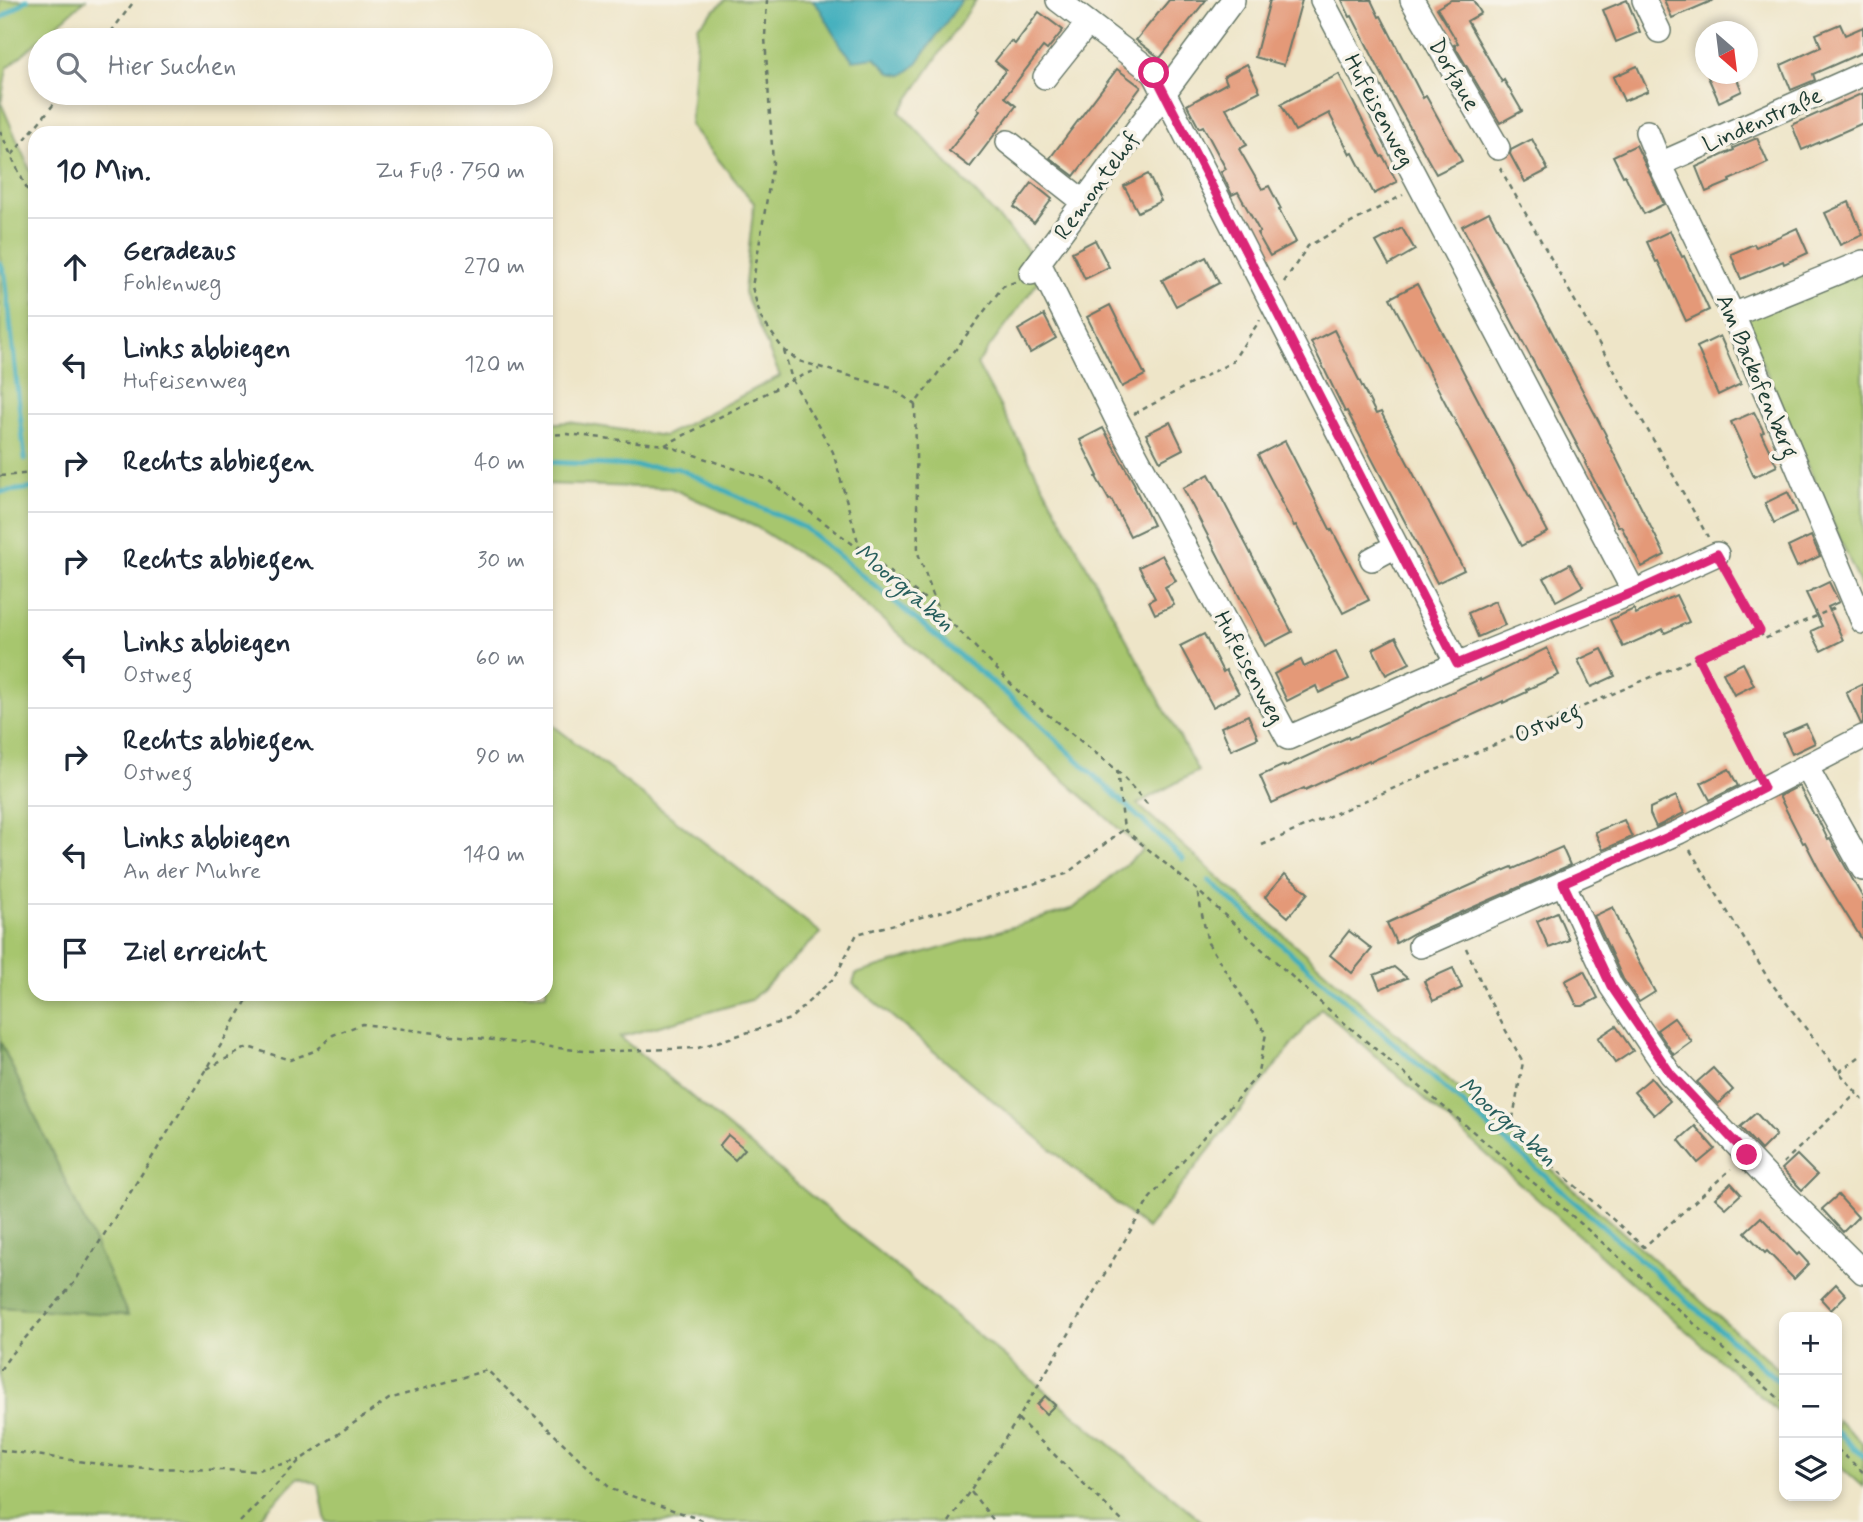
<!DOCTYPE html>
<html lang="de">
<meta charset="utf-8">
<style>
body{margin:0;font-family:Mynerve,sans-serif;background:#f6f6f7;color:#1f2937}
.controls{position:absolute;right:21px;bottom:21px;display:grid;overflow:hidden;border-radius:14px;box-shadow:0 4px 10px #0003}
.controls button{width:63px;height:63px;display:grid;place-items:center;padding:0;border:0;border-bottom:2px solid #e0e1e3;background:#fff;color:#1f2937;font:35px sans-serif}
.compass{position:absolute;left:1695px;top:21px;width:63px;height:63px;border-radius:50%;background:#fff;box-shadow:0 4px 10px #0003;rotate:152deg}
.stop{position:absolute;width:21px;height:21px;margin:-16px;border:5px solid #db2777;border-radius:50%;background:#fff}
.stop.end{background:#db2777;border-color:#fff;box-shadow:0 2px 7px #0008}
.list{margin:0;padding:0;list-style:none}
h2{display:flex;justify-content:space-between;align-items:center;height:91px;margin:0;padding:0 28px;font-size:30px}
h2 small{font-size:23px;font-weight:400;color:#747a83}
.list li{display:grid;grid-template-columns:46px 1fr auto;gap:21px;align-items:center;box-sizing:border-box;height:98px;padding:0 28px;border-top:2px solid #e0e1e3}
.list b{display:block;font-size:26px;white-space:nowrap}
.list p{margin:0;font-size:23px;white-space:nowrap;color:#747a83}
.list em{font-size:23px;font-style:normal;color:#747a83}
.icon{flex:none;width:38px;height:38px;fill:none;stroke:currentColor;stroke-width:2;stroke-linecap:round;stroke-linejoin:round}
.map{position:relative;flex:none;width:1863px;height:1522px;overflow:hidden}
.search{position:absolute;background:#fff;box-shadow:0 4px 10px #0003;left:28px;top:28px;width:525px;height:77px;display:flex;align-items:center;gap:18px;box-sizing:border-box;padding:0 24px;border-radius:38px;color:#747a83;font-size:26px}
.panel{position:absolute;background:#fff;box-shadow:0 4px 10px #0003;left:28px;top:126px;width:525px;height:875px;border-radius:21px}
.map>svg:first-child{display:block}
.green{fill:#a7c66e;stroke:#638251;stroke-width:2}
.forest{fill:#85ab61;stroke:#52744a;stroke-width:2}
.water{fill:#3eadbc;stroke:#2e7578;stroke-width:2}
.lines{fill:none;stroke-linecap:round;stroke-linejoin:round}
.stream{stroke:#3eadbc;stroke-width:5}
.building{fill:#e49978}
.minor-casing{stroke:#677868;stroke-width:26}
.path{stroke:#677868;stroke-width:2.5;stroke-dasharray:5 5;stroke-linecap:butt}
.minor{stroke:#fff;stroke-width:23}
.route{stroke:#db2777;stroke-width:9}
.labels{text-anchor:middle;stroke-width:7;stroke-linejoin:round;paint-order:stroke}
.street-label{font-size:23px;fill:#1f3d34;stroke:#f7f3e8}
.water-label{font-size:24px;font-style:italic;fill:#285f5d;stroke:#f7f3e8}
</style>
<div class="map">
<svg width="1863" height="1522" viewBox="0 0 1863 1522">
<rect width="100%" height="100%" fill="#f7f3e8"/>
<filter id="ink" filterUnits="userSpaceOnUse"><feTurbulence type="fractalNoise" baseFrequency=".0143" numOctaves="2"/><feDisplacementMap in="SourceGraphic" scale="14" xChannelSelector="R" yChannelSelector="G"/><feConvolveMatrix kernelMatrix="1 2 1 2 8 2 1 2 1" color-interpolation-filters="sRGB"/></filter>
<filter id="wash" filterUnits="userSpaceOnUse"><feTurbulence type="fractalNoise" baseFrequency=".00686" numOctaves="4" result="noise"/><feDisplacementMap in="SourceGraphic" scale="28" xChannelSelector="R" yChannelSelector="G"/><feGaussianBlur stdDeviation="1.57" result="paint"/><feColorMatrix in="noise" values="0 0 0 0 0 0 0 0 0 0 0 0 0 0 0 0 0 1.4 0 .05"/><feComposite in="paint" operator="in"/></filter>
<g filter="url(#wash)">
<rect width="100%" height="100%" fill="#eee5c8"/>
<g class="green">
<polygon points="0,0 85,0 7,68 1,103 35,182 35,994 546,994 546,720 821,933 751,1000 620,1037 1203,1522 326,1522 319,1485 299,1477 255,1522 0,1522 0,1307 127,1315 0,1041"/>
<polygon points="725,0 976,0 900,112 1027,249 1038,282 977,364 1198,771 1137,804 1229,887 1784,1374 1784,1417 1321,1008 1147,1229 853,984 856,974 1074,908 1143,850 831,574 756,527 671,488 546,484 546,424 569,422 664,436 780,376 744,292 754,203 690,125 698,26"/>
<polygon points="1863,273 1863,591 1743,319"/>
<polygon points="1837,1420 1863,1443 1863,1487 1837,1464"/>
</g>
<polygon class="forest" points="0,1041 128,1315 0,1307"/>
<polygon class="water" points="812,0 962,0 915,66 903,75 891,73 875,57 853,60 842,47 820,9"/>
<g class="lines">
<g class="stream">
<polyline points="0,19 27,0"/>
<polyline points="0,263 5,275 25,459"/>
<polyline points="546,462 677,468 805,528 1016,702 1183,859"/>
<polyline points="0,492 35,488"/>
<polyline points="1209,881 1784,1386"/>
<polyline points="1837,1432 1863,1456"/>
</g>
</g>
<g id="blocks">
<g class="building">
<polygon points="1169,0 1206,0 1160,58 1136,40"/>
<polygon points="1270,0 1302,0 1284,65 1255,57"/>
<polygon points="1342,0 1371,0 1379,17 1381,16 1423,98 1426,96 1462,161 1436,174 1397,104 1352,16 1350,17"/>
<polygon points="1451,0 1473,0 1481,13 1467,21 1502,82 1504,80 1522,111 1500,123 1454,45 1458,43 1437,8"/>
<polygon points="1627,0 1640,32 1616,42 1603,10"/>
<polygon points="1664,0 1714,0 1672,18"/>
<polygon points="1039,12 1063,30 1047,50 1043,47 1005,97 1016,106 970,167 949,151 980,111 977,108 1006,70 995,61 1011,41 1015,44"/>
<polygon points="1840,24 1845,35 1863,27 1863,52 1813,74 1815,80 1791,90 1781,65 1821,47 1816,34"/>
<polygon points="1247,64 1260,91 1226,108 1247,145 1239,149 1262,189 1269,186 1281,209 1279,210 1296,242 1270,256 1257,233 1260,232 1238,192 1232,195 1221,172 1226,169 1203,126 1199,128 1187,105 1227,83 1224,76"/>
<polygon points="1637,66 1648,91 1624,101 1613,77"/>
<polygon points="1117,69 1141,87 1074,176 1050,158"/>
<polygon points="1339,74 1381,157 1383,156 1397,182 1374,194 1353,153 1350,154 1329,113 1295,131 1281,104"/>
<polygon points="1716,74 1735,74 1742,91 1719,102 1708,77"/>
<polygon points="1863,93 1863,123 1802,150 1792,125"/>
<polygon points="1757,138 1768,163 1729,180 1730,182 1706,192 1696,167 1734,150 1733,148"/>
<polygon points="1532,139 1548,170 1525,182 1510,154 1511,150"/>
<polygon points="1636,145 1664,204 1644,214 1625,175 1623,176 1613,156"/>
<polygon points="1148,174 1161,201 1138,212 1124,186"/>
<polygon points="1032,183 1052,199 1034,223 1014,207"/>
<polygon points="1849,202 1863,235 1840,245 1825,213"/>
<polygon points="1489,212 1606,435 1605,436 1665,555 1642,567 1621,526 1618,526 1605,501 1585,463 1586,462 1462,226"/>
<polygon points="1402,228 1415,250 1389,265 1376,242"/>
<polygon points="1797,228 1808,253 1784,264 1783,261 1741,279 1731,254 1754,244 1756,247"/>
<polygon points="1670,231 1682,257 1684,256 1709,310 1686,321 1658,261 1656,262 1647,242"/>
<polygon points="1095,240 1109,267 1085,279 1072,252"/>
<polygon points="1206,257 1219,283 1176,306 1162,280"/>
<polygon points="1417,284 1548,532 1521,546 1390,298"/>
<polygon points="1110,305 1145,375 1122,387 1087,317"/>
<polygon points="1044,315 1056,338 1030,353 1018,330"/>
<polygon points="1334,330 1376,414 1381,412 1464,570 1437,583 1347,411 1345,412 1311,342"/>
<polygon points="1720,336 1741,384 1718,395 1697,347"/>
<polygon points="1754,412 1764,432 1761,433 1777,466 1754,477 1745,457 1747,456 1731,422"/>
<polygon points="1170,422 1183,449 1160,461 1146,434"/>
<polygon points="1103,428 1135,485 1134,486 1153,525 1130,536 1111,499 1109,500 1096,477 1098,476 1080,440"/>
<polygon points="1285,441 1331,531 1332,530 1369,600 1343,613 1296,525 1294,526 1280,500 1281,499 1258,455"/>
<polygon points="1209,474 1292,632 1265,646 1183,488"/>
<polygon points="1788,492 1797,512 1774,523 1765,503"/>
<polygon points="1811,536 1820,556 1797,567 1788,547"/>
<polygon points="1162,555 1176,581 1165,587 1174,605 1155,614 1149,601 1155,598 1139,567"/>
<polygon points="1570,564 1583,586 1556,601 1544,578"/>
<polygon points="1829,582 1839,602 1828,607 1843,640 1821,651 1811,631 1822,626 1806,593"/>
<polygon points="1676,595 1689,622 1665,633 1663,629 1623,647 1610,620 1634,609 1636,614"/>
<polygon points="1495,601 1505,625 1478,637 1468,613"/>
<polygon points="1204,634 1223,672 1226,670 1239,693 1213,707 1180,646"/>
<polygon points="1396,637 1410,663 1386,675 1373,649"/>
<polygon points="1547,648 1559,675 1526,690 1527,692 1503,703 1503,701 1370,762 1369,760 1305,790 1304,788 1272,803 1260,776 1284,765 1284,767 1348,737 1349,739 1480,679 1480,681"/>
<polygon points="1602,649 1615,676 1591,687 1578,660"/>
<polygon points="1336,652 1349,679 1319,693 1316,686 1287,701 1274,674 1301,660 1304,667"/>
<polygon points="1743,663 1754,685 1734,695 1723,673"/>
<polygon points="1863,684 1863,723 1861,724 1846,692"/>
<polygon points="1248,715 1258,738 1231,750 1221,727"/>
<polygon points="1806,724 1815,743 1792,754 1783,734"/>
<polygon points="1729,769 1738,786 1710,800 1701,783"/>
<polygon points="1799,786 1814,815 1816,815 1828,840 1830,839 1863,898 1863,941 1823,877 1805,842 1803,843 1779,796"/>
<polygon points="1676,796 1684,813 1656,827 1650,814 1650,808"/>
<polygon points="1624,820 1632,837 1603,850 1595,832"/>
<polygon points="1562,847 1570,865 1414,933 1396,943 1387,923 1498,873 1512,867 1513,869"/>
<polygon points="1285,874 1308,893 1288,917 1265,897"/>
<polygon points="1613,907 1625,935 1624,935 1655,992 1639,1002 1623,979 1594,916"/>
<polygon points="1557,912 1569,940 1549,948 1537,921"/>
<polygon points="1349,931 1372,949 1352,973 1330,955"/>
<polygon points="1394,967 1407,978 1380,989 1374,975"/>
<polygon points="1453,968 1462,988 1433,1001 1424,981"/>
<polygon points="1584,971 1598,998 1583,1006 1577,1006 1565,981"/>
<polygon points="1674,1018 1692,1042 1674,1055 1657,1030"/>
<polygon points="1616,1026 1633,1051 1615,1063 1598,1038"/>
<polygon points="1713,1068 1733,1090 1718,1104 1697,1082"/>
<polygon points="1651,1078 1670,1101 1654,1115 1634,1092"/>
<polygon points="1756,1113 1776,1135 1761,1150 1740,1127"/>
<polygon points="1695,1126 1715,1149 1698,1163 1679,1140"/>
<polygon points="728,1135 745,1149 735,1160 719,1146"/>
<polygon points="1797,1155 1817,1175 1802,1190 1782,1169"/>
<polygon points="1731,1183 1741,1194 1726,1208 1715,1198"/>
<polygon points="1838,1195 1858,1217 1843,1232 1822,1209"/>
<polygon points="1761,1217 1797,1255 1799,1253 1809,1264 1794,1279 1767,1251 1765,1253 1745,1232"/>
<polygon points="1836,1284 1846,1295 1831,1310 1821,1299"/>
<polygon points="1045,1396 1055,1405 1046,1414 1037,1405"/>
</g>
</g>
</g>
<g filter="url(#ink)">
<use href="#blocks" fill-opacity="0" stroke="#677868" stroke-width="2"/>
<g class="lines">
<defs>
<g id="minor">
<polyline points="1058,0 1154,73 1457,664"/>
<polyline points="1412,0 1498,148"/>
<polyline points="1644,0 1659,31"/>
<polyline points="1045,77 1088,23"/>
<polyline points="1647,132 1660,164 1733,315 1863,622"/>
<polyline points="1008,142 1084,202"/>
<polyline points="1660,164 1863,74"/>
<polyline points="1039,263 1118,422 1288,738 1457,664 1634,592 1322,0"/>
<polyline points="1031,273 1233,0"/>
<polyline points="1733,315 1863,262"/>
<polyline points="1372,559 1396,546"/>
<polyline points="1634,592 1717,554"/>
<polyline points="1806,766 1863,869"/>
<polyline points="1563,883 1611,986 1670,1074 1768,1178 1863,1272"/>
<polyline points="1420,946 1679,832 1863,737"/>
</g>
</defs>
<use href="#minor" class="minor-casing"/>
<g class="path">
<polyline points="767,0 765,37 773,163 752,287 761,318 783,349 799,361 891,388 915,404"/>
<polyline points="105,40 135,0"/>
<polyline points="0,131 35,207"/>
<polyline points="12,155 63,93"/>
<polyline points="1500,168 1708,537"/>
<polyline points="1015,282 1003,286 915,404 918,553 938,609 1018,691 1117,770 1148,805"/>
<polyline points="1284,282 1308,246 1403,195"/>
<polyline points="784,351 792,380 833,452 860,549"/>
<polyline points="1134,414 1232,362 1260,320"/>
<polyline points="546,435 567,434 665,445 768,480 937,608"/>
<polyline points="665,445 792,380 819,369"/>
<polyline points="0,476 35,473"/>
<polyline points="1727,570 1764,639 1837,607"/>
<polyline points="1698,657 1759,631"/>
<polyline points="1117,770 1124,829 1197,890 1321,1003 1561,1206 1784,1403"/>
<polyline points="1262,845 1698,657 1756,772"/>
<polyline points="1690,850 1769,980 1839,1072 1863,1100"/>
<polyline points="1466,948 1487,996 1523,1062 1511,1129 1644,1247 1731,1169"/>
<polyline points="207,1069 248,1047 290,1060 317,1050 333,1035 362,1024 591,1052 698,1048 790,1019 835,977 857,934 948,910 1066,874 1124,829"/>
<polyline points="1839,1072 1863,1054"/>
<polyline points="1783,1163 1857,1093"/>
<polyline points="0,1370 12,1353 74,1283 207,1069 247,1000"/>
<polyline points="1018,1419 1123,1522"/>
<polyline points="1837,1449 1863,1472"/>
<polyline points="0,1450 120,1467 253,1471 300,1460"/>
<polyline points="971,1492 995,1522"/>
<polyline points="240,1522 300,1460 389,1399 487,1370 611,1489 708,1522"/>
<polyline points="949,1522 1018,1419 1150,1198 1257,1076 1266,1034 1208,943 1197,890"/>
</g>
<use href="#minor" class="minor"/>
</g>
</g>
<g class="lines" filter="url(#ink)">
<polyline class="route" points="1154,73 1457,664 1634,592 1717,554 1760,631 1698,657 1764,788 1679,832 1563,883 1611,986 1671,1074 1747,1155"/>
</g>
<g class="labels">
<g class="street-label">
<text transform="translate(1455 74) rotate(60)" y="8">Dorfaue</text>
<text transform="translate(1380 110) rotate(62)" y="8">Hufeisenweg</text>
<text transform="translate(1762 119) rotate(-24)" y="8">Lindenstraße</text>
<text transform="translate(1096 185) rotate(-54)" y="8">Remontehof</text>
<text transform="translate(1758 376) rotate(67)" y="8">Am Backofenberg</text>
<text transform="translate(1250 667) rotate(62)" y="8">Hufeisenweg</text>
<text transform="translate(1547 722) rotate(-23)" y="8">Ostweg</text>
</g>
<g class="water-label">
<text transform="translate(905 587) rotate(40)" y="8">Moorgraben</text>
<text transform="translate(1508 1121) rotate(41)" y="8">Moorgraben</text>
</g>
</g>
</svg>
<div class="controls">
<button>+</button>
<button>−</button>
<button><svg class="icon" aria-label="layers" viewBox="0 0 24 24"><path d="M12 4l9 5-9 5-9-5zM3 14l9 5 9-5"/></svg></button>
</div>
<svg class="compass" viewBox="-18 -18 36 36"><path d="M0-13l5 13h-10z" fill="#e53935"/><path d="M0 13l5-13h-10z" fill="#747a83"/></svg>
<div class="stop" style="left:1154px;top:73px"></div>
<div class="stop end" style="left:1747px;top:1155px"></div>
<div class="search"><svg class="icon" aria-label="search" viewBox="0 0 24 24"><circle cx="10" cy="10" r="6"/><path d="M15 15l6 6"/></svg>Hier suchen</div>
<section class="panel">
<h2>10 Min.<small>Zu Fuß · 750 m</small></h2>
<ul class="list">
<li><svg class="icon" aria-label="ahead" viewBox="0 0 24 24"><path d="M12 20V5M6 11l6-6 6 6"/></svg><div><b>Geradeaus</b><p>Fohlenweg</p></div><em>270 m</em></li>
<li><svg class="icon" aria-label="left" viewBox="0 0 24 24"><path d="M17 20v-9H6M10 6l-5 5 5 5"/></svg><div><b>Links abbiegen</b><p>Hufeisenweg</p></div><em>120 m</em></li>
<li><svg class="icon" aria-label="right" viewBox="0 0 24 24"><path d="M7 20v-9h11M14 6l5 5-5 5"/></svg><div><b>Rechts abbiegen</b></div><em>40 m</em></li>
<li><svg class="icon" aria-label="right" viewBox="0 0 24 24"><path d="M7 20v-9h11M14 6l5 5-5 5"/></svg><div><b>Rechts abbiegen</b></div><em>30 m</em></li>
<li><svg class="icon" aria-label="left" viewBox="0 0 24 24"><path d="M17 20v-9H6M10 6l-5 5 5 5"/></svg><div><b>Links abbiegen</b><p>Ostweg</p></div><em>60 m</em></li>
<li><svg class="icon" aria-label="right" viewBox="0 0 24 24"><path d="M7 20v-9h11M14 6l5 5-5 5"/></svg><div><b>Rechts abbiegen</b><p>Ostweg</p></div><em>90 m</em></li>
<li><svg class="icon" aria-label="left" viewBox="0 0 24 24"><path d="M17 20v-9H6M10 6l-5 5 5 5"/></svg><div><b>Links abbiegen</b><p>An der Muhre</p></div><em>140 m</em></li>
<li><svg class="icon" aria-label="arrive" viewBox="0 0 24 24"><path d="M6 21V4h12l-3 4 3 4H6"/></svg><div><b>Ziel erreicht</b></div></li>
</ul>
</section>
</div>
